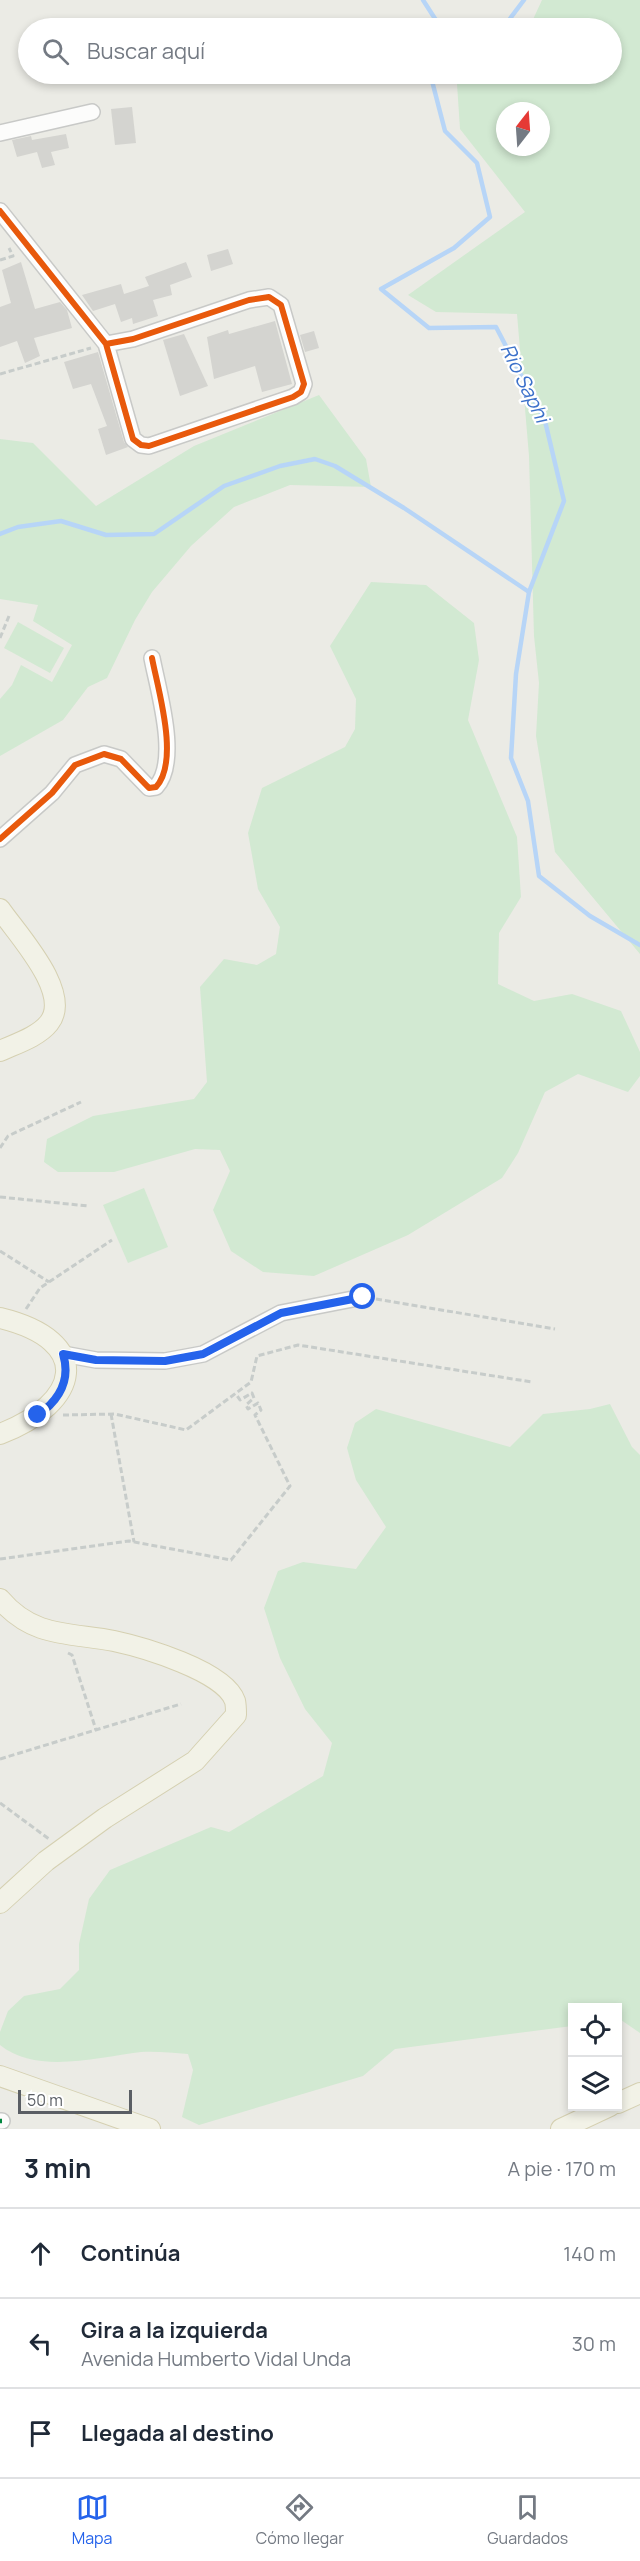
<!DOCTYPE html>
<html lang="es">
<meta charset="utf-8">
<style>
body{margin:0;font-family:Manrope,sans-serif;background:#f6f6f7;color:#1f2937}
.controls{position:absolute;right:18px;bottom:18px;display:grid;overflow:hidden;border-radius:0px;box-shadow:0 3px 9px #0003}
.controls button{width:54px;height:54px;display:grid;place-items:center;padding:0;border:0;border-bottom:2px solid #e0e1e3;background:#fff;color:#1f2937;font:30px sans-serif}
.compass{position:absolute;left:496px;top:102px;width:54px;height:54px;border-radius:50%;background:#fff;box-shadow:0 3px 9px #0003;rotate:17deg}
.scale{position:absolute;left:18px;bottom:15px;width:114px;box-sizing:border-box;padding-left:6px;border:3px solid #5a5e64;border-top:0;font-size:16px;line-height:21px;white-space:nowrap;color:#5a5e64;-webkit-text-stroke:4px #fff;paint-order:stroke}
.stop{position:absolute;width:18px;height:18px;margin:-14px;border:4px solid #2563eb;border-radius:50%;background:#fff}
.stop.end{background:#2563eb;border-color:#fff;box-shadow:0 2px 6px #0008}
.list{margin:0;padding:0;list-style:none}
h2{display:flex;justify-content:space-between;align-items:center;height:78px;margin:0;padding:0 24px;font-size:26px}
h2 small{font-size:20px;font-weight:400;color:#747a83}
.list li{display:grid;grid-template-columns:39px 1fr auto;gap:18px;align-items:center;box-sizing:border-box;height:90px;padding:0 24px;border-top:2px solid #e0e1e3}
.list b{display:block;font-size:22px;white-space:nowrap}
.list p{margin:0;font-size:20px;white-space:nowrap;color:#747a83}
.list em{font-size:20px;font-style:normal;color:#747a83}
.icon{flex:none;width:33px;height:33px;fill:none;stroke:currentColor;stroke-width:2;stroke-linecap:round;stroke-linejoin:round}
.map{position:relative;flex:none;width:640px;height:2129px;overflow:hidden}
.search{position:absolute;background:#fff;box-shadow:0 3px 9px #0003;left:18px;right:18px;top:18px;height:66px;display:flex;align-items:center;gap:15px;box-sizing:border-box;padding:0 21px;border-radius:33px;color:#747a83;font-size:22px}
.sheet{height:348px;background:#fff}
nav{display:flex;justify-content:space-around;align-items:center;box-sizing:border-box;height:84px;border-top:2px solid #e0e1e3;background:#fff;font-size:16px;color:#747a83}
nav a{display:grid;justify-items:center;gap:3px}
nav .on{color:#2563eb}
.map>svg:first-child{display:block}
.green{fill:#d2e9d2;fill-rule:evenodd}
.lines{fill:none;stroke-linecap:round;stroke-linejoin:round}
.stream{stroke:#b7d5f7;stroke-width:4.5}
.building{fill:#d4d4d0}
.minor-casing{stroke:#c8c9c7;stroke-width:18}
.major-casing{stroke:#d5d0b1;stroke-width:22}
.path{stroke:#c7ccca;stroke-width:3;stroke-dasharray:6 3;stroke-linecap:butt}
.minor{stroke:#fcfcfb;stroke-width:15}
.major{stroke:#f2f2e7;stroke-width:20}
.quiet{stroke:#00873e;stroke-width:4.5;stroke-dasharray:9 4.5;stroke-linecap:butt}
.cycleway-casing{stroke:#fff;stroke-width:10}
.cycleway{stroke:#e8590c;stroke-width:6}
.route{stroke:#2563eb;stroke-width:8}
.labels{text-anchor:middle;stroke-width:4.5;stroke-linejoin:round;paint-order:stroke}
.water-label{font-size:20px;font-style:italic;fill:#3c71ca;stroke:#fff}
</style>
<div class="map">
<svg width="640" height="2129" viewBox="0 0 640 2129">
<rect width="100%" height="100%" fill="#ebebe5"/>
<g class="green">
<path d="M 542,0 L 640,0 L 640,954 L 555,852 L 536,736 L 539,683 L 534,636 L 529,456 L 517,314 L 436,312 L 408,295 L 525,212 L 460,129 L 457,84 L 485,74 L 612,74 L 612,28 L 529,28 ZM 505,111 L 541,111 L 541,147 L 505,147 Z"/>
<polygon points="319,395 366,459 371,487 290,485 234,507 191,546 152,592 135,620 107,678 88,687 63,720 0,756 0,699 12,685 21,665 52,682 72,645 33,621 38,605 0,599 0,439 33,443 96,506 194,446"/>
<polygon points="371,582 426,585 474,623 479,660 468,720 517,837 521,897 499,933 498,984 534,1001 572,994 621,1011 640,1052 640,1076 628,1092 578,1074 545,1092 518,1153 502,1178 408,1235 314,1276 263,1272 231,1251 213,1210 230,1171 220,1150 195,1149 114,1172 58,1172 44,1162 47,1139 93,1116 194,1099 207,1082 200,987 224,959 257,965 276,954 280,927 258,889 248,833 262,788 345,747 355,729 356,699 330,646"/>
<polygon points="18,622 64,648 50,673 4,648"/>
<polygon points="144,1188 168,1247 128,1263 103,1205"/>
<path d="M 610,1404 L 632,1447 L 640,1455 L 640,2033 L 621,2020 L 618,2021 L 618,2008 L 572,2008 L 572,2026 L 395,2049 L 363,2076 L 199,2125 L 182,2117 L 193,2070 L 188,2054 C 173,2053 156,2051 141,2052 C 98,2057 37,2075 0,2045 L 0,2032 L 8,2011 L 24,1996 L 60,1989 L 79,1970 L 79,1944 L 89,1899 L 110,1870 L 211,1827 L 229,1832 L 323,1776 L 332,1743 L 305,1709 L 280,1658 L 264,1608 L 278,1571 L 303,1562 L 356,1569 L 386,1527 L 356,1480 L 347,1448 L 355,1423 L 376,1409 L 510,1447 L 543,1414 L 590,1409 Z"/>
</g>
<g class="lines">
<g class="stream">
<polyline points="423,0 441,28"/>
<polyline points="503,28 524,0"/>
<polyline points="439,74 431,77 445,131 477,163 490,217 454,248 381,289 429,328 496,327 545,421 564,501 529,592 516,674 511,758 528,801 539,876 590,916 640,945"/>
<polyline points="0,534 18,527 61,521 106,535 154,534 224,486 280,466 315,459 335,466 404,508 529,592"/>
</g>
</g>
<g class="building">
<polygon points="132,107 136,143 115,145 111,109"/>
<polygon points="66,134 69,148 51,152 55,165 42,168 37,152 17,157 12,140 31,136 32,140"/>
<polygon points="228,249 233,264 211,271 207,255"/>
<polygon points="21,262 35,309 60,302 67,310 72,328 34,338 40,356 25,363 17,341 0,347 0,307 11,303 2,270"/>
<polygon points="186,262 192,277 170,285 172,295 153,300 158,316 133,324 132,318 121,322 115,304 93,311 82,295 121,284 124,294 149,286 145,277"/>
<polygon points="275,321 292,384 262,392 255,366 214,379 207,337 228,330 229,334"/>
<polygon points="314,331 319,348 305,352 300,335"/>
<polygon points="184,334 208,386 180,396 163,340"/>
<polygon points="98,352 124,442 128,447 106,455 98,429 107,426 91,384 73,389 64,362"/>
</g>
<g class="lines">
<defs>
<g id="minor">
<polyline points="0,133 92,112"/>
<polyline points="0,211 106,344 133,339 249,300 269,297 281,305 304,384 301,392 293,397 149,446 141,445 133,439 106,344"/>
<path d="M 0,839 L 52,793 L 75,765 L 104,754 L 121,759 L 149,788 L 156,787 C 180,761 158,690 152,658"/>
<polyline points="63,1354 96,1360 165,1361 203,1354 281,1313 363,1297"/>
<polyline points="0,2121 2,2121"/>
</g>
<g id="major">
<path d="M 0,909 C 17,934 73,993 49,1023 C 38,1037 15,1044 0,1051"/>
<path d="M 0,1318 C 95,1341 81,1403 0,1434"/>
<path d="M 0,1599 C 11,1612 24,1622 41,1628 C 64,1636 90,1636 114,1641 C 142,1647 225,1671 235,1701 C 236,1705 236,1711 236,1715 L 195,1761 L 105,1818 L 46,1861 L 0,1903"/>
<polyline points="0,2076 150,2129"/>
<polyline points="618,2103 640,2093"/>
<polyline points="561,2129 610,2106"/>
</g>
</defs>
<use href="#minor" class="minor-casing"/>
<use href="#major" class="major-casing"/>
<g class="path">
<polyline points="0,260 13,256 9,248"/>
<polyline points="0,374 91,348"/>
<polyline points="0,638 9,616"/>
<polyline points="0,1148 8,1136 81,1102"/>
<polyline points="0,1197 88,1206"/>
<polyline points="0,1251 49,1282"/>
<polyline points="376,1299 555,1329"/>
<polyline points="26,1309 40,1288 112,1240"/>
<polyline points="111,1414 134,1542"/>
<polyline points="63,1415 115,1414 186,1430 251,1382 257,1356 298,1345 532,1382"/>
<polyline points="0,1559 129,1541 231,1560 290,1486 255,1415 261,1410 258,1403 248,1409 246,1405 254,1398 252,1393 240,1400 236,1394"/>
<polyline points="68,1653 72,1655 96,1730"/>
<polyline points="0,1759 181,1704"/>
<polyline points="0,1803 49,1839"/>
</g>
<use href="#minor" class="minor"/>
<use href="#major" class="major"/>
<polyline class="quiet" points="0,2121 2,2121"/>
<defs>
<g id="cycleway">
<polyline points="0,211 106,344 133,339 249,300 269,297 281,305 304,384 301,392 293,397 149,446 141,445 133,439 106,344"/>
<path d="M 0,839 L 52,793 L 75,765 L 104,754 L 121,759 L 149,788 L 156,787 C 180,761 158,690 152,658"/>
<polyline points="63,1354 96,1360 165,1361 203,1354 281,1313 363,1297"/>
</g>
</defs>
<use href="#cycleway" class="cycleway-casing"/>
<use href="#cycleway" class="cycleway"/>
</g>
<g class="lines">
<path class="route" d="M 38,1415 C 59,1400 71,1380 63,1354 L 96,1360 L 165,1361 L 203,1354 L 281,1313 L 363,1297"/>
</g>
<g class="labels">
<g class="water-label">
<text transform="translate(525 383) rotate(64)" y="7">Rio Saphi</text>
</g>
</g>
</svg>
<div class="controls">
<button><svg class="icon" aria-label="locate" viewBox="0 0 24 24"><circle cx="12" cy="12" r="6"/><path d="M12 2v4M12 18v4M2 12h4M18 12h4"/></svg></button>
<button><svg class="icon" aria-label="layers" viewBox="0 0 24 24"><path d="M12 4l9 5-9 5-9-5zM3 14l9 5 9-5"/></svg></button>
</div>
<svg class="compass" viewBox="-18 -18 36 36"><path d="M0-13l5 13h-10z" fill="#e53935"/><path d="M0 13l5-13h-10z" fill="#747a83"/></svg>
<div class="scale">50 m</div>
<div class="stop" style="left:363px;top:1297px"></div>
<div class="stop end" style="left:38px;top:1415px"></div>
<div class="search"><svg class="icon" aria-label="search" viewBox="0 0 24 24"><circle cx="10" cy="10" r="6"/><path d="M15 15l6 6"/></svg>Buscar aquí</div>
</div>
<section class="sheet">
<h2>3 min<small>A pie · 170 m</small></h2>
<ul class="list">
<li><svg class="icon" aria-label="ahead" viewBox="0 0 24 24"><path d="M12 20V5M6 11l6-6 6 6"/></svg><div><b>Continúa</b></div><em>140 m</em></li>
<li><svg class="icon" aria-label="left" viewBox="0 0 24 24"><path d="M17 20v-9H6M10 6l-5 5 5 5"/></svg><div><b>Gira a la izquierda</b><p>Avenida Humberto Vidal Unda</p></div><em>30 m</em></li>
<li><svg class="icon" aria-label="arrive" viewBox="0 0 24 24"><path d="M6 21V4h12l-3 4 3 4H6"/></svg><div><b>Llegada al destino</b></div></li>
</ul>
</section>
<nav>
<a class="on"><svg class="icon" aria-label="map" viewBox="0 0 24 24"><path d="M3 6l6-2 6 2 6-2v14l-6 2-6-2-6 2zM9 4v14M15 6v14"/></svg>Mapa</a>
<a><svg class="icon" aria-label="directions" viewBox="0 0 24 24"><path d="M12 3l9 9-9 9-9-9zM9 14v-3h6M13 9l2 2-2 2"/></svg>Cómo llegar</a>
<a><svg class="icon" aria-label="saved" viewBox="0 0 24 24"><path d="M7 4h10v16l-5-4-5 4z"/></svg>Guardados</a>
</nav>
